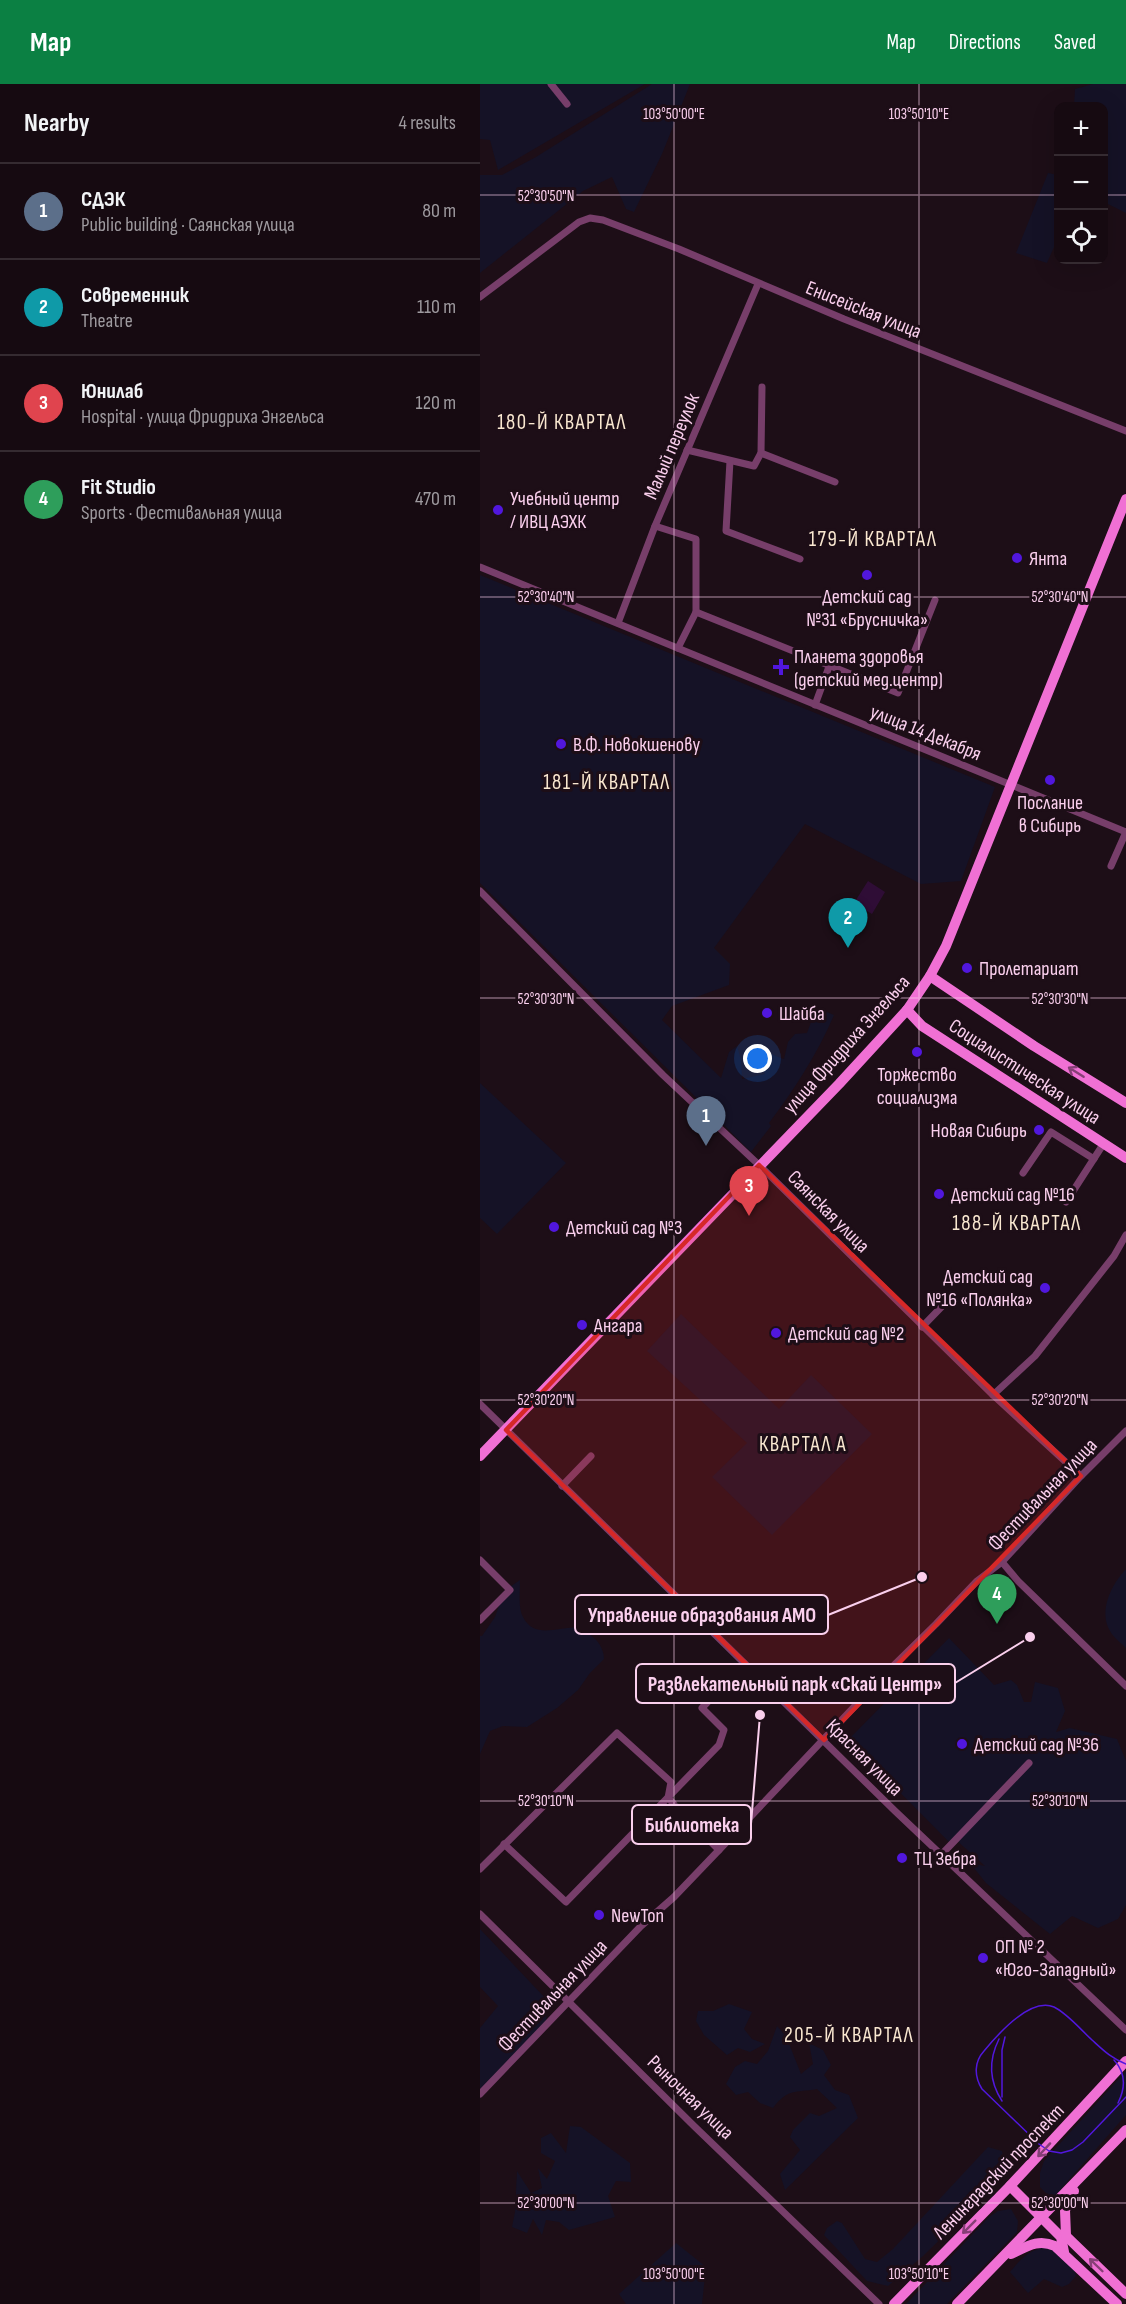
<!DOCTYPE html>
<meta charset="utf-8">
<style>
body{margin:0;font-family:"Sofia Sans Condensed",sans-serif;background:#23181f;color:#f1f3f6}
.controls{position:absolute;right:18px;top:18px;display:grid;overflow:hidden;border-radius:12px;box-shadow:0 6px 24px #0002}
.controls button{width:54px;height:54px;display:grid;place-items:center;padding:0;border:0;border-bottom:2px solid #352b31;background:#160a11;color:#f1f3f6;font:30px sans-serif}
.you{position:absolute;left:278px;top:975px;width:21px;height:21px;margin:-15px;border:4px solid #fff;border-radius:50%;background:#1a73e8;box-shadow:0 0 0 9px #1a73e833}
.badge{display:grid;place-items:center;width:39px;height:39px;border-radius:50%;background:#0b8043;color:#fff;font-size:20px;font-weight:700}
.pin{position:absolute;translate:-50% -50px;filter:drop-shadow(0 2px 3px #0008)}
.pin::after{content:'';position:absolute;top:32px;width:21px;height:18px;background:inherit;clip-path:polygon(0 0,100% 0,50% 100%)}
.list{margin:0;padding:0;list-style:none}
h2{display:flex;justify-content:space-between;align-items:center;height:78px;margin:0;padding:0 24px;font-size:26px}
h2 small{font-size:20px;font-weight:400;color:#9e9a9f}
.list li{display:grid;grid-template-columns:39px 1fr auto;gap:18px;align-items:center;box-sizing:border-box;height:96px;padding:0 24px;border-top:2px solid #352b31}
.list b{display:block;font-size:22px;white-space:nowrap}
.list p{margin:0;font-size:20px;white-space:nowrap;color:#9e9a9f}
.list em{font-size:20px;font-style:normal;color:#9e9a9f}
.icon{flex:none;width:33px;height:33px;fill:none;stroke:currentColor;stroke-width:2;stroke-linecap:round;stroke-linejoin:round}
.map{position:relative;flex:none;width:646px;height:2220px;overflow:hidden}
header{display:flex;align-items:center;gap:36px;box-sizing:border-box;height:84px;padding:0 30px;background:#0b8043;color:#fff}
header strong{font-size:28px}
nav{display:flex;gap:33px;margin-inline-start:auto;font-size:21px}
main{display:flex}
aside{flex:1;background:#160a11}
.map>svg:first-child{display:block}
.green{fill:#151226}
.water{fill:#2f0d36}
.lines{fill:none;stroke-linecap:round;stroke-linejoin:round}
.street-tunnel{stroke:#3e2b37;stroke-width:7;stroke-dasharray:7 3.5;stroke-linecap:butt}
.street{stroke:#773e6a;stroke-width:7}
.secondary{stroke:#f070d4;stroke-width:10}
.tram{stroke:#5117dd;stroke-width:1.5}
.oneway{stroke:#863f76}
.marked{fill:#d62828;fill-opacity:0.2;stroke:#d62828;stroke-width:4.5;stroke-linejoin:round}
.ticks{fill:none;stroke:#facfed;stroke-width:1.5;stroke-opacity:0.45}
.poi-dot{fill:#5117dd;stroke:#1d0e17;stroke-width:2}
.labels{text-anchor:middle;stroke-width:6;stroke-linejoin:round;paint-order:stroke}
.street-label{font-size:20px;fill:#facfed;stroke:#1d0e17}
.poi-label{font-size:20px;fill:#facfed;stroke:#1d0e17;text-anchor:start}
.neighbourhood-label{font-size:21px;letter-spacing:1.5px;fill:#fae8d1;stroke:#1d0e17}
.ticks-label{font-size:15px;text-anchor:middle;fill:#facfed;stroke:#1d0e17;stroke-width:6;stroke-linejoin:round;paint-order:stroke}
.leader{fill:none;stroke:#facfed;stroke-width:2}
.callout-dot{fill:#facfed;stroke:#1d0e17;stroke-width:2}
.callout{fill:#1d0e17;stroke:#facfed;stroke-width:2}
.callout-label{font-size:21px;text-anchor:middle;font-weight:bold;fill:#facfed}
</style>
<header>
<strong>Map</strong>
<nav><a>Map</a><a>Directions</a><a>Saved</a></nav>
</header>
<main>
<aside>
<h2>Nearby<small>4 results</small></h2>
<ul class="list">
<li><span class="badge" style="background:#5c6f8a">1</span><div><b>СДЭК</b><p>Public building · Саянская улица</p></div><em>80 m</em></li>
<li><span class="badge" style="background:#0f9aa8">2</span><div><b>Современник</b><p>Theatre</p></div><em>110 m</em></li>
<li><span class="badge" style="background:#e0444e">3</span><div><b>Юнилаб</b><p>Hospital · улица Фридриха Энгельса</p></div><em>120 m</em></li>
<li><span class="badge" style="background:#2e9e5b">4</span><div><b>Fit Studio</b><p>Sports · Фестивальная улица</p></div><em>470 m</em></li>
</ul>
</aside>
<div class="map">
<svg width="646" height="2220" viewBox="0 0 646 2220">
<rect width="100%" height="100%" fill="#1d0e17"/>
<g class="green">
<polygon points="0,0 165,0 18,86 10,56 0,55"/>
<polygon points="172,0 210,0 182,70 154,128 146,125 132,93 103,107 0,189 0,91 22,91 56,73"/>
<polygon points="613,0 646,0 646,129 624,118 624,22 594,22 595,5"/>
<polygon points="568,89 578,91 578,154 567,179 536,169"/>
<path d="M 0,491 L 515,703 L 481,797 L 441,800 L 325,740 L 234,864 L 250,880 L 249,901 L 192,922 L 182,936 L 241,994 L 249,968 L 257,962 L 261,976 L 262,995 L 285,990 L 281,979 L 267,969 L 270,962 C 283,964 292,971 304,975 L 308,958 L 315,950 L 327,949 L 334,930 L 342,926 L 354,931 C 338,969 314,1006 289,1039 L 291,1042 L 271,1068 L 0,799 Z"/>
<polygon points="0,999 86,1079 17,1150 0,1134"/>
<polygon points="201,1230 299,1325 331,1291 392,1350 292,1451 232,1393 267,1359 167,1267"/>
<path d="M 646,1485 L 646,1564 C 641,1559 633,1553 630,1547 C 618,1526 632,1500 646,1485 Z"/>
<path d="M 40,1496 C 40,1507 38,1524 43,1533 C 56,1559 86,1538 103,1545 C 107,1547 111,1552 114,1554 C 120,1559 124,1567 124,1575 L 110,1589 L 98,1606 L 77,1624 L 47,1643 L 23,1642 L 10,1647 L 0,1670 L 0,1552 L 2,1552 L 15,1533 L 24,1507 Z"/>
<polygon points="469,1554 514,1601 531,1596 537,1601 544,1618 551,1618 555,1598 578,1604 585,1627 576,1648 590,1644 637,1655 646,1677 646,1821 638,1835 618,1844 592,1832 570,1850 506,1799 490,1779 505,1782 474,1754 469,1758 368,1656"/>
<polygon points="0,1845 68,1917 66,1937 0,2009 0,1944 18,1922 0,1903"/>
<polygon points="249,1920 272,1928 264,1945 272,1955 285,1960 270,1968 258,1964 247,1971 224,1951 216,1937 218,1927 233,1927"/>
<path d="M 297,1942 L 306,1952 L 321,1990 L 333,1980 L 329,1959 L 343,1966 L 351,1981 L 344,1991 L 355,2006 L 369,2011 L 378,2034 L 305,2106 L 300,2090 L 320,2066 L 310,2053 L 313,2046 L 330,2029 L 339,2032 L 357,2024 L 337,2005 C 315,2009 308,2004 293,2024 L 280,2019 L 268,2008 L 256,2011 L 246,2000 L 255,1983 L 265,1977 L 277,1980 L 288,1967 Z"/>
<polygon points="646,1987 646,2031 572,2115 560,2103 560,2089 564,2077"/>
<polygon points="90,2042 101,2043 150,2079 151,2098 136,2097 128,2112 135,2133 89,2146 79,2138 66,2136 62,2151 53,2135 47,2149 32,2143 35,2128 37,2087 51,2109 62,2104 58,2084 67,2095 75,2077 61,2069 61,2054 71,2049 86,2069"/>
<polygon points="508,2063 522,2067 525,2082 515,2102 443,2172 408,2202 387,2197 344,2151 347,2144 357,2137 362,2139 385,2175 397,2178 413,2165"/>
<polygon points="531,2125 538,2137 537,2148 467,2220 426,2220 509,2133 518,2127"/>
<polygon points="196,2159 226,2183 222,2220 146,2220 139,2210"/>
<path d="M 567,2163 C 578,2169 594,2179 596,2192 L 589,2200 L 582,2203 L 564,2195 L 548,2209 L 530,2188 C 542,2174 548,2166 567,2163 Z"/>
</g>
<polygon class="water" points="388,797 405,808 392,830 374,819"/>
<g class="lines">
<polyline class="street-tunnel" points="193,1719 205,1732"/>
<g class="street">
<polyline points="71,0 87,20"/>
<polyline points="0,213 99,138 110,134 123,136 199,165 364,235 646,347"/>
<polyline points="207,366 274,382 281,369 282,303"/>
<polyline points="281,369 355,398"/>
<polyline points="250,377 246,447 320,475"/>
<polyline points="175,442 216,455 216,528 198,564"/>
<polyline points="0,483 646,748"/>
<polyline points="216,528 418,609 455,516"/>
<polyline points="138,539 175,442 278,200"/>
<polyline points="335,621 350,580"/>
<polyline points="631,782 646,748"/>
<polyline points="0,807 183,991 279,1081 513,1311 601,1392"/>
<polyline points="543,1089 571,1048 614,1075"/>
<polyline points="586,1118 624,1059"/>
<polyline points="442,1243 472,1212"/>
<polyline points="513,1311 555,1272 634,1172 646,1151"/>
<polyline points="0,1320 415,1727 646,1946"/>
<polyline points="82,1402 111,1372"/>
<polyline points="0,1476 30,1506 0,1536"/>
<polyline points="522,1478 538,1497 646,1602"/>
<polyline points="205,1732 239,1766"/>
<polyline points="24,1760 86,1818 239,1661 244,1646 222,1624 264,1579"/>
<polyline points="461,1771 549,1679"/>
<polyline points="0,1785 137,1649 191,1698 188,1714 193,1719"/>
<polyline points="0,1830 214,2042 399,2220"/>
<polyline points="0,2010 161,1842 194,1813 239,1766 408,1587 456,1540 497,1497 522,1478 601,1392 646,1347"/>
</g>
<g class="secondary">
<polyline points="450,892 554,962 646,1019"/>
<polyline points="427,926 442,942 646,1074"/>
<polyline points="0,1372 359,1000 427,926 450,892 466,862 646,415"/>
<polyline points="530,2102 581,2153 584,2168"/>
<polyline points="586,2152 646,2210"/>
<polyline points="586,2152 585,2126 594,2107"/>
<path d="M 531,2170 C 546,2163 558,2154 575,2162 L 637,2220"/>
<polyline points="414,2220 530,2102 646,1977"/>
<polyline points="477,2220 646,2046"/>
</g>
<g class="tram">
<path d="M 519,1955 C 508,1977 509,1997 522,2017"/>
<path d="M 634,1976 C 646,1989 646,2003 638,2019"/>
<path d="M 646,1980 C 632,1975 623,1966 612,1956 C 601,1946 588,1930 574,1923 C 550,1913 518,1950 504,1967 C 494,1978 494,1992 502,2005 L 559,2060 L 569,2067 L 581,2069 L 592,2066 L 603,2058 L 646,2013"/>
<polyline points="522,2013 522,1966 525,1953"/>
</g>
</g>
<defs><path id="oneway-shaft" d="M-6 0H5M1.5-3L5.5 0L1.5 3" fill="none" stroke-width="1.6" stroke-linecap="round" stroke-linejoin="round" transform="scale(1.5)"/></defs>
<g class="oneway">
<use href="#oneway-shaft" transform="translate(596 988) rotate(-148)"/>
<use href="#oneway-shaft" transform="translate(564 2066) rotate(133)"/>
<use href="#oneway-shaft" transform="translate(489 2143) rotate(135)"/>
<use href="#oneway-shaft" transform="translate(616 2181) rotate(-136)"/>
</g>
<path class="marked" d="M 279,1081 L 601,1392 L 344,1656 L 26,1346 Z"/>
<path class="ticks" d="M 194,0 L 194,2220M 439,0 L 439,2220M 0,111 L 578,111M 624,111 L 646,111M 0,513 L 646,513M 0,914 L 646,914M 0,1316 L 646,1316M 0,1717 L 646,1717M 0,2119 L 646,2119"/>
<g class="poi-dot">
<circle cx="18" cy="426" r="6"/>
<circle cx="537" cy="474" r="6"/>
<circle cx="387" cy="491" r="6"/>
<path d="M298 574h6v6h6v6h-6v6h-6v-6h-6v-6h6z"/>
<circle cx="81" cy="660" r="6"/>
<circle cx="570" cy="696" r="6"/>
<circle cx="487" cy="884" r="6"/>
<circle cx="287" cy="929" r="6"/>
<circle cx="437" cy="968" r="6"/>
<circle cx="559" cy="1046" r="6"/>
<circle cx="459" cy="1110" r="6"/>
<circle cx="74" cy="1143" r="6"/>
<circle cx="565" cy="1204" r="6"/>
<circle cx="102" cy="1241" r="6"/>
<circle cx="296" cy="1249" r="6"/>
<circle cx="482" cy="1660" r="6"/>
<circle cx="422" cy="1774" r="6"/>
<circle cx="119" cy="1831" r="6"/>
<circle cx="503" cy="1874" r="6"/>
</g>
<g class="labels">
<g class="street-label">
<text transform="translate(384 225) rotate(22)" y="7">Енисейская улица</text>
<text transform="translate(191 362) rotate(-67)" y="7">Малый переулок</text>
<text transform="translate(446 648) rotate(22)" y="7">улица 14 Декабря</text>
<text transform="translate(366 960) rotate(-48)" y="7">улица Фридриха Энгельса</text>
<text transform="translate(545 987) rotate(33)" y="7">Социалистическая улица</text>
<text transform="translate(349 1127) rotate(45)" y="7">Саянская улица</text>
<text transform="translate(562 1410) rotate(-46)" y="7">Фестивальная улица</text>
<text transform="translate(385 1673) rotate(45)" y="7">Красная улица</text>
<text transform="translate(72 1911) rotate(-46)" y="7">Фестивальная улица</text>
<text transform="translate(211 2013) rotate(44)" y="7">Рыночная улица</text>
<text transform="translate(518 2087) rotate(-46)" y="7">Ленинградский проспект</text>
</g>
<g class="poi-label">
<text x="30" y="421">Учебный центр<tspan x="30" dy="23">/ ИВЦ АЭХК</tspan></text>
<text x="549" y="481">Янта</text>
<text x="387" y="519" text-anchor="middle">Детский сад<tspan x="387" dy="23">№31 «Брусничка»</tspan></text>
<text x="314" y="579">Планета здоровья<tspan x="314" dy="23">(детский мед.центр)</tspan></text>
<text x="93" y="667">В.Ф. Новокшенову</text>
<text x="570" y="725" text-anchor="middle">Послание<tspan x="570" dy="23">в Сибирь</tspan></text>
<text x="499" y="891">Пролетариат</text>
<text x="299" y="936">Шайба</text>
<text x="437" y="997" text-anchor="middle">Торжество<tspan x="437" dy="23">социализма</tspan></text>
<text x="547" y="1053" text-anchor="end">Новая Сибирь</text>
<text x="471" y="1117">Детский сад №16</text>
<text x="86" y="1150">Детский сад №3</text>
<text x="553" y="1199" text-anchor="end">Детский сад<tspan x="553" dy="23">№16 «Полянка»</tspan></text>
<text x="114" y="1248">Ангара</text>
<text x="308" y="1256">Детский сад №2</text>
<text x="494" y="1667">Детский сад №36</text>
<text x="434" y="1781">ТЦ Зебра</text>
<text x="131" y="1838">NewTon</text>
<text x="515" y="1869">ОП № 2<tspan x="515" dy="23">«Юго-Западный»</tspan></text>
</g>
<g class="neighbourhood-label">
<text x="82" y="345">180-Й КВАРТАЛ</text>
<text x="393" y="462">179-Й КВАРТАЛ</text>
<text x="127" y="705">181-Й КВАРТАЛ</text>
<text x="537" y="1146">188-Й КВАРТАЛ</text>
<text x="323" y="1367">КВАРТАЛ А</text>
<text x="369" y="1958">205-Й КВАРТАЛ</text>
</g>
</g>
<g class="ticks-label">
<text x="194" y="35">103°50'00"E</text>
<text x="439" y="35">103°50'10"E</text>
<text x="66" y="117">52°30'50"N</text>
<text x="66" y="518">52°30'40"N</text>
<text x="580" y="518">52°30'40"N</text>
<text x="66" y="920">52°30'30"N</text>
<text x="580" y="920">52°30'30"N</text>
<text x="66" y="1321">52°30'20"N</text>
<text x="580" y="1321">52°30'20"N</text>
<text x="66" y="1722">52°30'10"N</text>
<text x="580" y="1722">52°30'10"N</text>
<text x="66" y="2124">52°30'00"N</text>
<text x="580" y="2124">52°30'00"N</text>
<text x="194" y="2195">103°50'00"E</text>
<text x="439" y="2195">103°50'10"E</text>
</g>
<path class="leader" d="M442 1493L348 1531M550 1553L475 1599M280 1631L271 1740"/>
<g class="callout-dot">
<circle cx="442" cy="1493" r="6"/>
<circle cx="550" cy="1553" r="6"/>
<circle cx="280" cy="1631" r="6"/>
</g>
<g class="callout">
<rect x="95" y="1511" width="253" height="39" rx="6"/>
<rect x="156" y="1580" width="319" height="39" rx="6"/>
<rect x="152" y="1721" width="119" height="39" rx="6"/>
</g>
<g class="callout-label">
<text x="222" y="1538">Управление образования АМО</text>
<text x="315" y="1607">Развлекательный парк «Скай Центр»</text>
<text x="212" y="1748">Библиотека</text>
</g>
</svg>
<div class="controls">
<button>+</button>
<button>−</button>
<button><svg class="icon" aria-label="locate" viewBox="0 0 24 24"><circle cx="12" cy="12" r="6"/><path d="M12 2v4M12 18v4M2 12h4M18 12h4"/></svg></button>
</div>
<div class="you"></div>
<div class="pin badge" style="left:226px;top:1062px;background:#5c6f8a">1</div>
<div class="pin badge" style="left:368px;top:864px;background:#0f9aa8">2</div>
<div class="pin badge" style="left:269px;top:1132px;background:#e0444e">3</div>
<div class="pin badge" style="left:517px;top:1540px;background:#2e9e5b">4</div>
</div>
</main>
